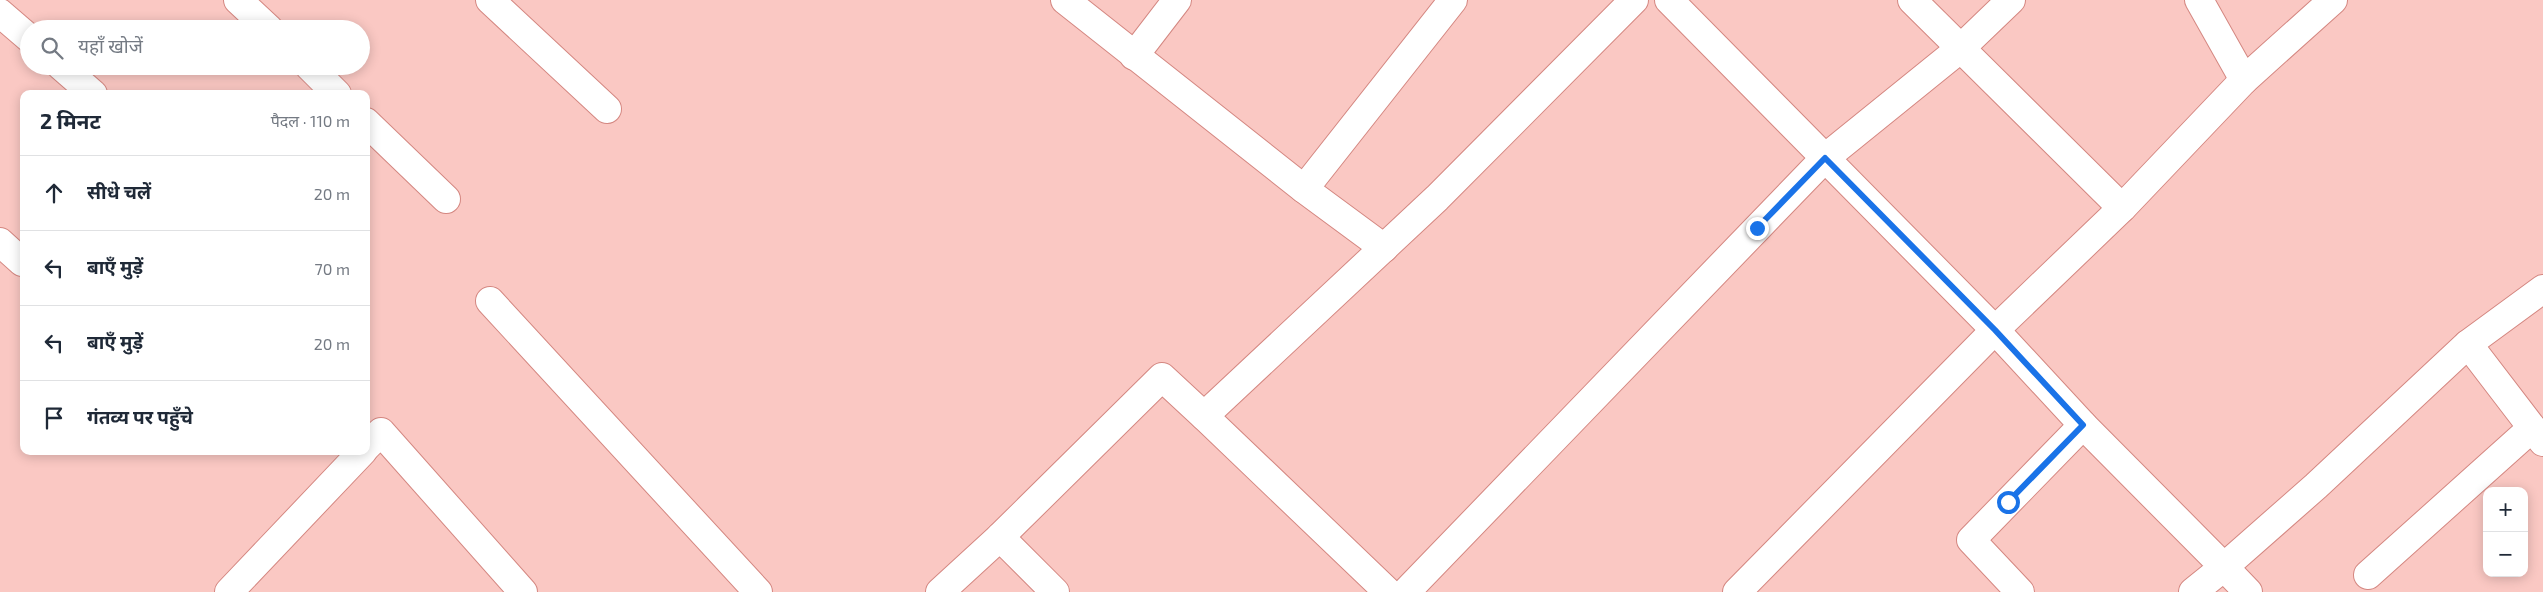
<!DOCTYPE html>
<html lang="hi">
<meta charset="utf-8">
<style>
body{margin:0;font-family:"Exo 2","Noto Sans Devanagari",sans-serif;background:#f6f6f7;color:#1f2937}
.controls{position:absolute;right:15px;bottom:15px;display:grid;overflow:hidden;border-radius:10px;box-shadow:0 2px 12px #0003}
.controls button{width:45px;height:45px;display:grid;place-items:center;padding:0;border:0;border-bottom:1px solid #e0e1e3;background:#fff;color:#1f2937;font:25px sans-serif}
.stop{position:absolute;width:15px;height:15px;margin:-11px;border:4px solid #1a73e8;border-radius:50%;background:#fff}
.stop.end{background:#1a73e8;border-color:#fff;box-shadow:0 1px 5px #0008}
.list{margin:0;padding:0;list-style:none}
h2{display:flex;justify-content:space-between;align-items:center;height:65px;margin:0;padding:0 20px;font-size:21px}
h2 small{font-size:16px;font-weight:400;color:#747a83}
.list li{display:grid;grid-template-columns:32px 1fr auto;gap:15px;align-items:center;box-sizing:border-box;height:75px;padding:0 20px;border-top:1px solid #e0e1e3}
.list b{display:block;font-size:19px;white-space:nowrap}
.list em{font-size:16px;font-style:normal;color:#747a83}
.icon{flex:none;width:28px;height:28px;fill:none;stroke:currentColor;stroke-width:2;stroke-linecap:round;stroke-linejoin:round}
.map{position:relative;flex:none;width:2543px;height:592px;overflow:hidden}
.search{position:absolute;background:#fff;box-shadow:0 2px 12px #0003;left:20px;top:20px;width:350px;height:55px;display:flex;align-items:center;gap:12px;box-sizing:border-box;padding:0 18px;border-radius:28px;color:#747a83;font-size:19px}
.panel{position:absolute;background:#fff;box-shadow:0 2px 12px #0003;left:20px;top:90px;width:350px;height:365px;border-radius:10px}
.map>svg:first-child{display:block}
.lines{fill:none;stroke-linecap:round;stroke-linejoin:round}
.minor-casing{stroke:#d48781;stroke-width:30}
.minor{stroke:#fff;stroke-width:28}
.route{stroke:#1a73e8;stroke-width:6}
</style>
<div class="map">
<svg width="2543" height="592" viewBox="0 0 2543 592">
<rect width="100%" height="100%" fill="#fac8c3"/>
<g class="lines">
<defs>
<g id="minor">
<polyline points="238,0 269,29"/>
<polyline points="490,0 607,109"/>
<polyline points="1065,0 1304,189 1384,248"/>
<polyline points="1669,0 1995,330 2083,425 2224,567 2193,592"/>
<polyline points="1912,0 2122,208"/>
<polyline points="2199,0 2244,80 2333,0"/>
<polyline points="0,13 29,38"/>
<polyline points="1134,56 1177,0"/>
<polyline points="61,66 93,94"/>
<polyline points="309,66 337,94"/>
<polyline points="366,122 446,199"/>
<polyline points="1304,189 1453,0"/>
<polyline points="0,242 22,262"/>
<polyline points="490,301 758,592"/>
<polyline points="2468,344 2543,442"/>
<polyline points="1204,416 1388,592"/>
<polyline points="366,447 381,432 523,592"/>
<polyline points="1000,537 1055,592"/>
<polyline points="2368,575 2532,428"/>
<polyline points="229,592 363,451"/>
<polyline points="940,592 1000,537 1162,377 1204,416 1437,198 1634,0"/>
<polyline points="1406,592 1825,158 1961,48 2011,0"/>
<polyline points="1737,592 1995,330 2122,208 2244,80"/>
<polyline points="2020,592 1971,540 2083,425"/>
<polyline points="2248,592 2224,567 2316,486 2468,344 2543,289"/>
</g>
</defs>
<use href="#minor" class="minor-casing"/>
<use href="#minor" class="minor"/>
</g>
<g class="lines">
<polyline class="route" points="1757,228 1825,158 1995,330 2083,425 2008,502"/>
</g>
</svg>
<div class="controls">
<button>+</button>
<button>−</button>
</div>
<div class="stop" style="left:2008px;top:502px"></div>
<div class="stop end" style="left:1757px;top:228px"></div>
<div class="search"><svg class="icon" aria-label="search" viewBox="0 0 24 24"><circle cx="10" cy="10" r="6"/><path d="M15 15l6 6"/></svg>यहाँ खोजें</div>
<section class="panel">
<h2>2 मिनट<small>पैदल · 110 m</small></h2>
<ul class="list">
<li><svg class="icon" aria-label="ahead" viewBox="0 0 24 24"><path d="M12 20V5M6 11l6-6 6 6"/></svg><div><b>सीधे चलें</b></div><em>20 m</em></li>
<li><svg class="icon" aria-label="left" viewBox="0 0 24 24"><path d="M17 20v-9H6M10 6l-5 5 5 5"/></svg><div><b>बाएँ मुड़ें</b></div><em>70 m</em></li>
<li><svg class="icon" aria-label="left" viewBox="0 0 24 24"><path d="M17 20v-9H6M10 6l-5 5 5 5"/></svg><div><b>बाएँ मुड़ें</b></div><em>20 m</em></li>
<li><svg class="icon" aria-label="arrive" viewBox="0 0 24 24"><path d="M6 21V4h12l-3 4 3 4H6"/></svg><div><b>गंतव्य पर पहुँचे</b></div></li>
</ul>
</section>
</div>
